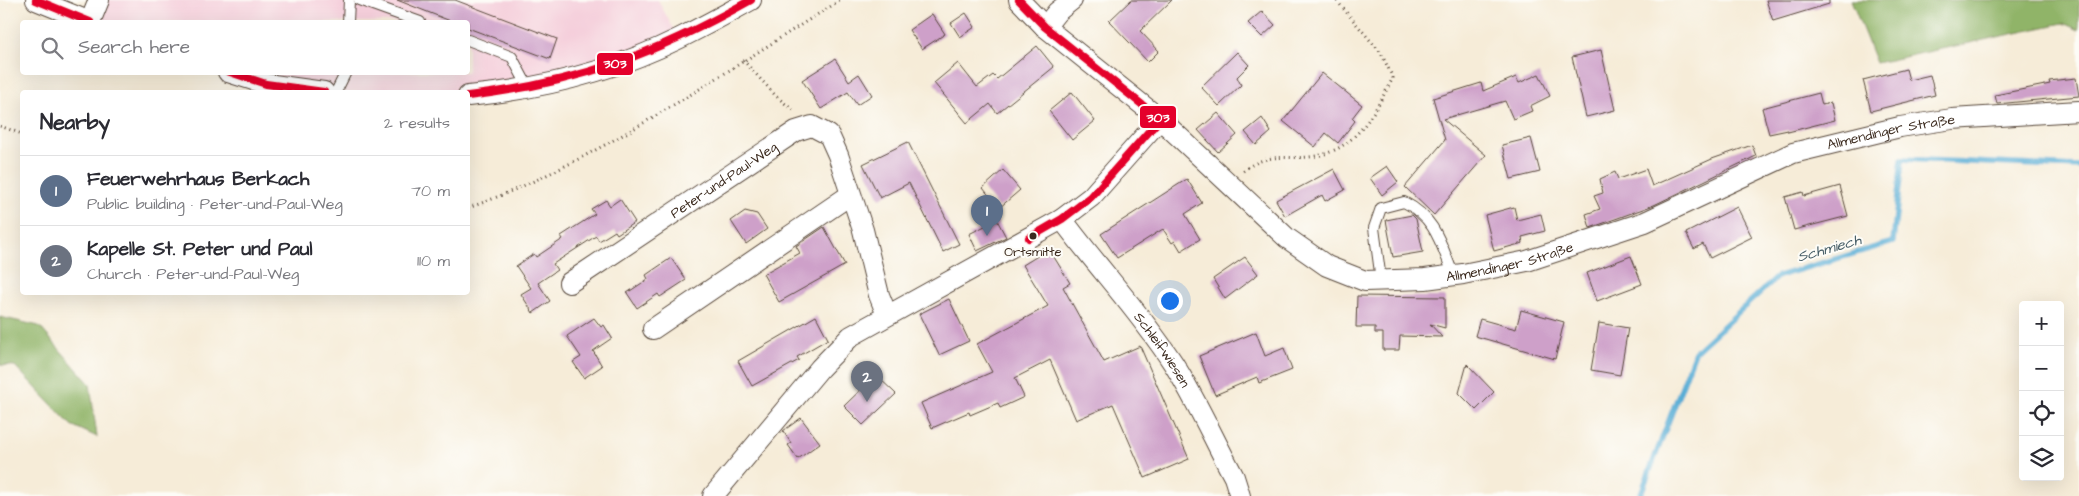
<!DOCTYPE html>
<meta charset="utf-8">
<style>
body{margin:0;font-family:"Architects Daughter",sans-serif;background:#f7f7f7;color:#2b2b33}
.controls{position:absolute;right:15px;bottom:15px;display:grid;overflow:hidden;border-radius:5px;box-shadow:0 5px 20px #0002}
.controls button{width:45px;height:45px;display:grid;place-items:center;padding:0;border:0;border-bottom:1px solid #e1e1e2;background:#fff;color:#2b2b33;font:25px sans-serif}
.you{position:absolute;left:1169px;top:300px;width:18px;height:18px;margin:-12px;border:4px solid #fff;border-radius:50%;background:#1a73e8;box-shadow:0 0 0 8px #1a73e833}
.badge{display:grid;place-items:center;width:32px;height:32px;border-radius:50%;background:#7c3aed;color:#fff;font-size:16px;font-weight:700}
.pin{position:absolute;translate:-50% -41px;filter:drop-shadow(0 1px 2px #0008)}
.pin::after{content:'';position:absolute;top:26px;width:18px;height:15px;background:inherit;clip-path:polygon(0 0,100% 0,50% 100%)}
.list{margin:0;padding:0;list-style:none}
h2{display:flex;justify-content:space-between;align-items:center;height:65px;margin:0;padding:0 20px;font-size:21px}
h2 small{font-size:16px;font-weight:400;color:#7c7c81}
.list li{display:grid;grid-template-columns:32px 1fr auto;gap:15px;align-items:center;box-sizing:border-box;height:70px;padding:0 20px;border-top:1px solid #e1e1e2}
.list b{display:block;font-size:19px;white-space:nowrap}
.list p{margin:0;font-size:16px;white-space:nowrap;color:#7c7c81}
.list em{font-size:16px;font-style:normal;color:#7c7c81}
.icon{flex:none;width:28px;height:28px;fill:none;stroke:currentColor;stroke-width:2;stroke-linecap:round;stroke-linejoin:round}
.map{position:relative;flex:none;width:2079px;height:496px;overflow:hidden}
.search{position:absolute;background:#fff;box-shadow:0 5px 20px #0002;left:20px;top:20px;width:450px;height:55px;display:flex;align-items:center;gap:12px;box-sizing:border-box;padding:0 18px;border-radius:5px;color:#7c7c81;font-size:19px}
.panel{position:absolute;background:#fff;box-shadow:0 5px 20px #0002;left:20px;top:90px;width:450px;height:205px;border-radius:5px}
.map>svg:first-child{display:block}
.built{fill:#f5cfdb}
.forest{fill:#90b468;stroke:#666f43}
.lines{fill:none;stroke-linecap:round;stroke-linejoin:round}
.stream{stroke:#59add5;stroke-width:5.5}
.building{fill:#cea0c9}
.service-casing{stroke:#57473a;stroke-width:12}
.minor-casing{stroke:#57473a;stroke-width:22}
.path{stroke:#57473a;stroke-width:3;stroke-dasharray:1 4;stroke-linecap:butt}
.service{stroke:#fff;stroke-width:10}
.minor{stroke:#fff;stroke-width:20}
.bus-1-casing{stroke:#fdfcf7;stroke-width:11}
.bus-1{stroke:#e4002b;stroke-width:8}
.bus-dot{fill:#3b2a1e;stroke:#fdfcf7;stroke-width:2}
.labels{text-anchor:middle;stroke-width:4;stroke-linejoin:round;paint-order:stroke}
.bus-label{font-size:13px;fill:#3b2a1e;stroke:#fdfcf7}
.street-label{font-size:14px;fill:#3b2a1e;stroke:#fdfcf7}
.water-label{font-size:15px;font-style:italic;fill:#475e67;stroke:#fdfcf7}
.line-badge{stroke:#fdfcf7;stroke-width:2}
.badge-label{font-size:14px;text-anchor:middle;font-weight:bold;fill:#fff}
</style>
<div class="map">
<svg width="2079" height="496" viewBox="0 0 2079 496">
<rect width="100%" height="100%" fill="#fdfcf7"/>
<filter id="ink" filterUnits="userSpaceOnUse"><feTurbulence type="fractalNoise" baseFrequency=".02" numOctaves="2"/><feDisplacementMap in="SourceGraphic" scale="10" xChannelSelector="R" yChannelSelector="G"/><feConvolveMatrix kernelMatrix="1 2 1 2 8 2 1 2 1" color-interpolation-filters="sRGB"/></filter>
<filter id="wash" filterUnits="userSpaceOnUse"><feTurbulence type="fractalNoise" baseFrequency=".0096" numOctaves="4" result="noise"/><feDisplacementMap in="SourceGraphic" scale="20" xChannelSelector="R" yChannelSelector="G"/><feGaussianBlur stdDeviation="1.12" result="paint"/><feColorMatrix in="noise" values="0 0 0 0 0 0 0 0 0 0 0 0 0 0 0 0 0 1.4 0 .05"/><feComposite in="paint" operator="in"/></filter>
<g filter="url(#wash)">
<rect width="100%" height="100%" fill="#f6ecd8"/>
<polygon class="built" points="99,0 658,0 679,39 606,69 468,92 324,92 228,73 468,72 468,22 90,22"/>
<g class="forest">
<polygon points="1851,0 2079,0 2079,30 2063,23 1876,63"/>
<polygon points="0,317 39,326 90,384 97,437 71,425 15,366 0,365"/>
</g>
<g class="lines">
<polyline class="stream" points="1640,496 1695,352 1778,276 1893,242 1902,159 2079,167"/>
</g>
<g id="blocks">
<g class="building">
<polygon points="397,0 455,0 557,39 550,59 468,28 468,22 453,22"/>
<polygon points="1131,0 1172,0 1140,31 1159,51 1148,62 1109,21"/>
<polygon points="1766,0 1829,0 1829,4 1773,21"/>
<polygon points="1262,11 1275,25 1262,37 1248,23"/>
<polygon points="966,13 975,27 960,37 951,23"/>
<polygon points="932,14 945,34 922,49 909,30"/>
<polygon points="1037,46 1054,67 997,113 990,104 967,123 934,83 958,63 977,87 993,75 997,79"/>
<polygon points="1601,50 1615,110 1586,117 1572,57"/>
<polygon points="1237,52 1249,65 1237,77 1241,85 1219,106 1201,87"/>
<polygon points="835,59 849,81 859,74 872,95 857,105 848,92 821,109 802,80"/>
<polygon points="1906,69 1909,80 1930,75 1935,95 1871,111 1863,80"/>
<polygon points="1322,73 1362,105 1352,118 1355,121 1338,143 1326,133 1315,147 1283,121"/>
<polygon points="1539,74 1550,96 1530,106 1532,111 1513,119 1505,101 1443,119 1486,155 1434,215 1405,187 1445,140 1433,98 1481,83 1483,91 1516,77 1519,83"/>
<polygon points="2076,78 2079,96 1997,104 1995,95 2050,84 2049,81"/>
<polygon points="1072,92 1095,121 1072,140 1049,111"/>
<polygon points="1819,93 1822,105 1831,103 1835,120 1788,132 1788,130 1769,134 1762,108"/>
<polygon points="1218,113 1237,135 1218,152 1198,130"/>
<polygon points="1262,118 1271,132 1256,145 1245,132"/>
<polygon points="1531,138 1540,172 1511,179 1502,145"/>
<polygon points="908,142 959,244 943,252 909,183 880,198 863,164"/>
<polygon points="1752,145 1756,156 1654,205 1590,228 1586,214 1600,209 1594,196 1603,193 1600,179 1615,172 1618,179 1646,169 1652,186 1712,159"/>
<polygon points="1387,166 1398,182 1382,195 1370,178"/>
<polygon points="1334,169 1345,190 1325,201 1322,195 1285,216 1276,200"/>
<polygon points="1003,170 1020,190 999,208 983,188"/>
<polygon points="1187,179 1202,203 1185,214 1200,239 1181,251 1175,241 1172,243 1163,229 1117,258 1101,234"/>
<polygon points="1840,186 1848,216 1794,230 1785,197 1803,192 1804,196"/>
<polygon points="620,199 635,222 617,234 615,231 599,241 596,236 553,264 557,270 538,283 550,301 533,313 521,294 531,288 516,266 534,254 536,257 563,239 561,236 595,214 591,209 606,200 610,206"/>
<polygon points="1514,207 1517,220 1541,214 1545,231 1522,237 1523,243 1494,251 1485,215"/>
<polygon points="1737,207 1752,237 1710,258 1703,244 1694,249 1686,233"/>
<polygon points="745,211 757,214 767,229 746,244 731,221"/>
<polygon points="1412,215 1416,219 1423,252 1393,257 1386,220"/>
<polygon points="997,220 1006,237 977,251 969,234"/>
<polygon points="824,227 845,265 779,302 763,274 800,253 796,246"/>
<polygon points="1049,249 1070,283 1063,287 1104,362 1140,346 1189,459 1145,478 1113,404 1076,420 1050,360 1015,378 1024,397 1000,408 998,403 970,415 969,412 932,428 921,403 992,372 977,344 1048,306 1023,265"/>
<polygon points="1631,256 1642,284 1597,301 1587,273"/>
<polygon points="1245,257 1258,274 1225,299 1213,279"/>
<polygon points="671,258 686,280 660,297 658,294 637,308 627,293 648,279 646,275"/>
<polygon points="1357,296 1445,297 1445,328 1430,324 1442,337 1400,336 1399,350 1383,350 1383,333 1375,333 1375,327 1356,327"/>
<polygon points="949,299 969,341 939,355 919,314"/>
<polygon points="1521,310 1564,322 1555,359 1475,336 1480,319 1516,329"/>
<polygon points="816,316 828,339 797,357 799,360 752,386 738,361"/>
<polygon points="594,318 601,327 604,325 612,338 593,351 602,366 584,378 573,362 581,357 567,336"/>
<polygon points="1599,323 1628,328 1620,375 1591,370"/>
<polygon points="1256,332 1265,356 1284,348 1292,370 1259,383 1257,377 1215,395 1199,356"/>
<polygon points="1467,364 1494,392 1476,410 1459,393"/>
<polygon points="876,375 896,394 863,425 844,406"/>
<polygon points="801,418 820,443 798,459 788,445 791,443 783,431"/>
</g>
</g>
</g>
<g filter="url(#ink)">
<use href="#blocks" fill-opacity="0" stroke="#57473a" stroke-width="1"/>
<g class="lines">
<defs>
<g id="service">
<polyline points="359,0 420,22"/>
<polyline points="348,22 349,0"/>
<polyline points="468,40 512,57 529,89"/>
<polyline points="336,92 346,72"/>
<path d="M 1381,280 L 1374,228 L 1381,208 L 1404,202 C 1436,218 1441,245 1454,276"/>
</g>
<g id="minor">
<polyline points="36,0 90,22"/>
<path id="s1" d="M 1019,0 L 1045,27 L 1160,119 L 1287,238 L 1327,266 L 1365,281 L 1425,279 L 1463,274 L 1527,261 L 1645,222 L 1793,153 L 1900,127 L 1952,119 L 2079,111"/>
<polyline points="90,22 99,0"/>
<polyline points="1045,27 1057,12 1072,0"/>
<polyline points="228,72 266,84 324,92"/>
<path d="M 468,96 C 541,89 614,71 680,38 C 704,26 728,13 751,0"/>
<path id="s2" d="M 1062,219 C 1098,268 1140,312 1173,363 C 1196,399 1214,440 1234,477 L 1240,496"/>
<path id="s3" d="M 569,283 L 796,131 L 812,126 L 829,135 L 838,155 L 863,230 L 879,295 L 887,315"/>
<polyline points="653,329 850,195"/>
<polyline points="713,496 820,368 851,336 1062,219 1091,197 1160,119"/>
</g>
</defs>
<use href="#service" class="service-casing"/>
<use href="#minor" class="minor-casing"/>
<g class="path">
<polyline points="743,60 776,96 794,111"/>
<polyline points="0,126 22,134"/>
<path d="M 1243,171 C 1270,150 1288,161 1316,156 C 1357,149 1375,111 1393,78 L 1381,53 L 1336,0"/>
<path d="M 468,208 C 598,162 723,72 841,0"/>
</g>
<use href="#service" class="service"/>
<use href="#minor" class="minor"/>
<defs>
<g id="bus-1">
<polyline points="36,0 90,22"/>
<polyline points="1019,0 1045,27 1160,119 1091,197 1062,219 1029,238"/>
<polyline points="230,72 266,84 324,92"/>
<path d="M 468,96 C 579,83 655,54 751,0"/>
</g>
</defs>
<use href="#bus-1" class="bus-1-casing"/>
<use href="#bus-1" class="bus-1"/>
</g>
</g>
<circle class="bus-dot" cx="1033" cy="236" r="4.5"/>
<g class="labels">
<g class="bus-label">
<text x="1033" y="256">Ortsmitte</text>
</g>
<g class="street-label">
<text dy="5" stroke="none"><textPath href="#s1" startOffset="1000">Allmendinger Straße</textPath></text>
<text dy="5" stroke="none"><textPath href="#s3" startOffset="186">Peter-und-Paul-Weg</textPath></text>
<text dy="5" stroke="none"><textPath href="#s1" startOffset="595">Allmendinger Straße</textPath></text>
<text dy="5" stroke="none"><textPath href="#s2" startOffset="165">Schleifwiesen</textPath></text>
</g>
<g class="water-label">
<text transform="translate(1829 248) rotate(-16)" y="5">Schmiech</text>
</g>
</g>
<g class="line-badge">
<rect x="596" y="52" width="38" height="24" rx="5" fill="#e4002b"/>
<rect x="1139" y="105" width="38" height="24" rx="5" fill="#e4002b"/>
</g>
<g class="badge-label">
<text x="615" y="68">303</text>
<text x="1158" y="122">303</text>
</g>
</svg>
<div class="controls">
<button>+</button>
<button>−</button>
<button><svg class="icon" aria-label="locate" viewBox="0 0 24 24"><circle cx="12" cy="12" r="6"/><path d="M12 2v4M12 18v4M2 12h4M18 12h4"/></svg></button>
<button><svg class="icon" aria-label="layers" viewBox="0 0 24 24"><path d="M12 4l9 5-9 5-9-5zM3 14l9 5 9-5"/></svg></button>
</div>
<div class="you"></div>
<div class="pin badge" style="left:987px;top:236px;background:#5c6f8a">1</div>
<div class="pin badge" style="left:867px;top:402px;background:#6b7280">2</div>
<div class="search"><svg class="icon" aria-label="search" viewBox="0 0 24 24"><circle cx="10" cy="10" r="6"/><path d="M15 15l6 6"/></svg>Search here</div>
<section class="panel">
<h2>Nearby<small>2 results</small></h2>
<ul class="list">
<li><span class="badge" style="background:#5c6f8a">1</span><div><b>Feuerwehrhaus Berkach</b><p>Public building · Peter-und-Paul-Weg</p></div><em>70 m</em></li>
<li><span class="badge" style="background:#6b7280">2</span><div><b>Kapelle St. Peter und Paul</b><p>Church · Peter-und-Paul-Weg</p></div><em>110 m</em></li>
</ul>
</section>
</div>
